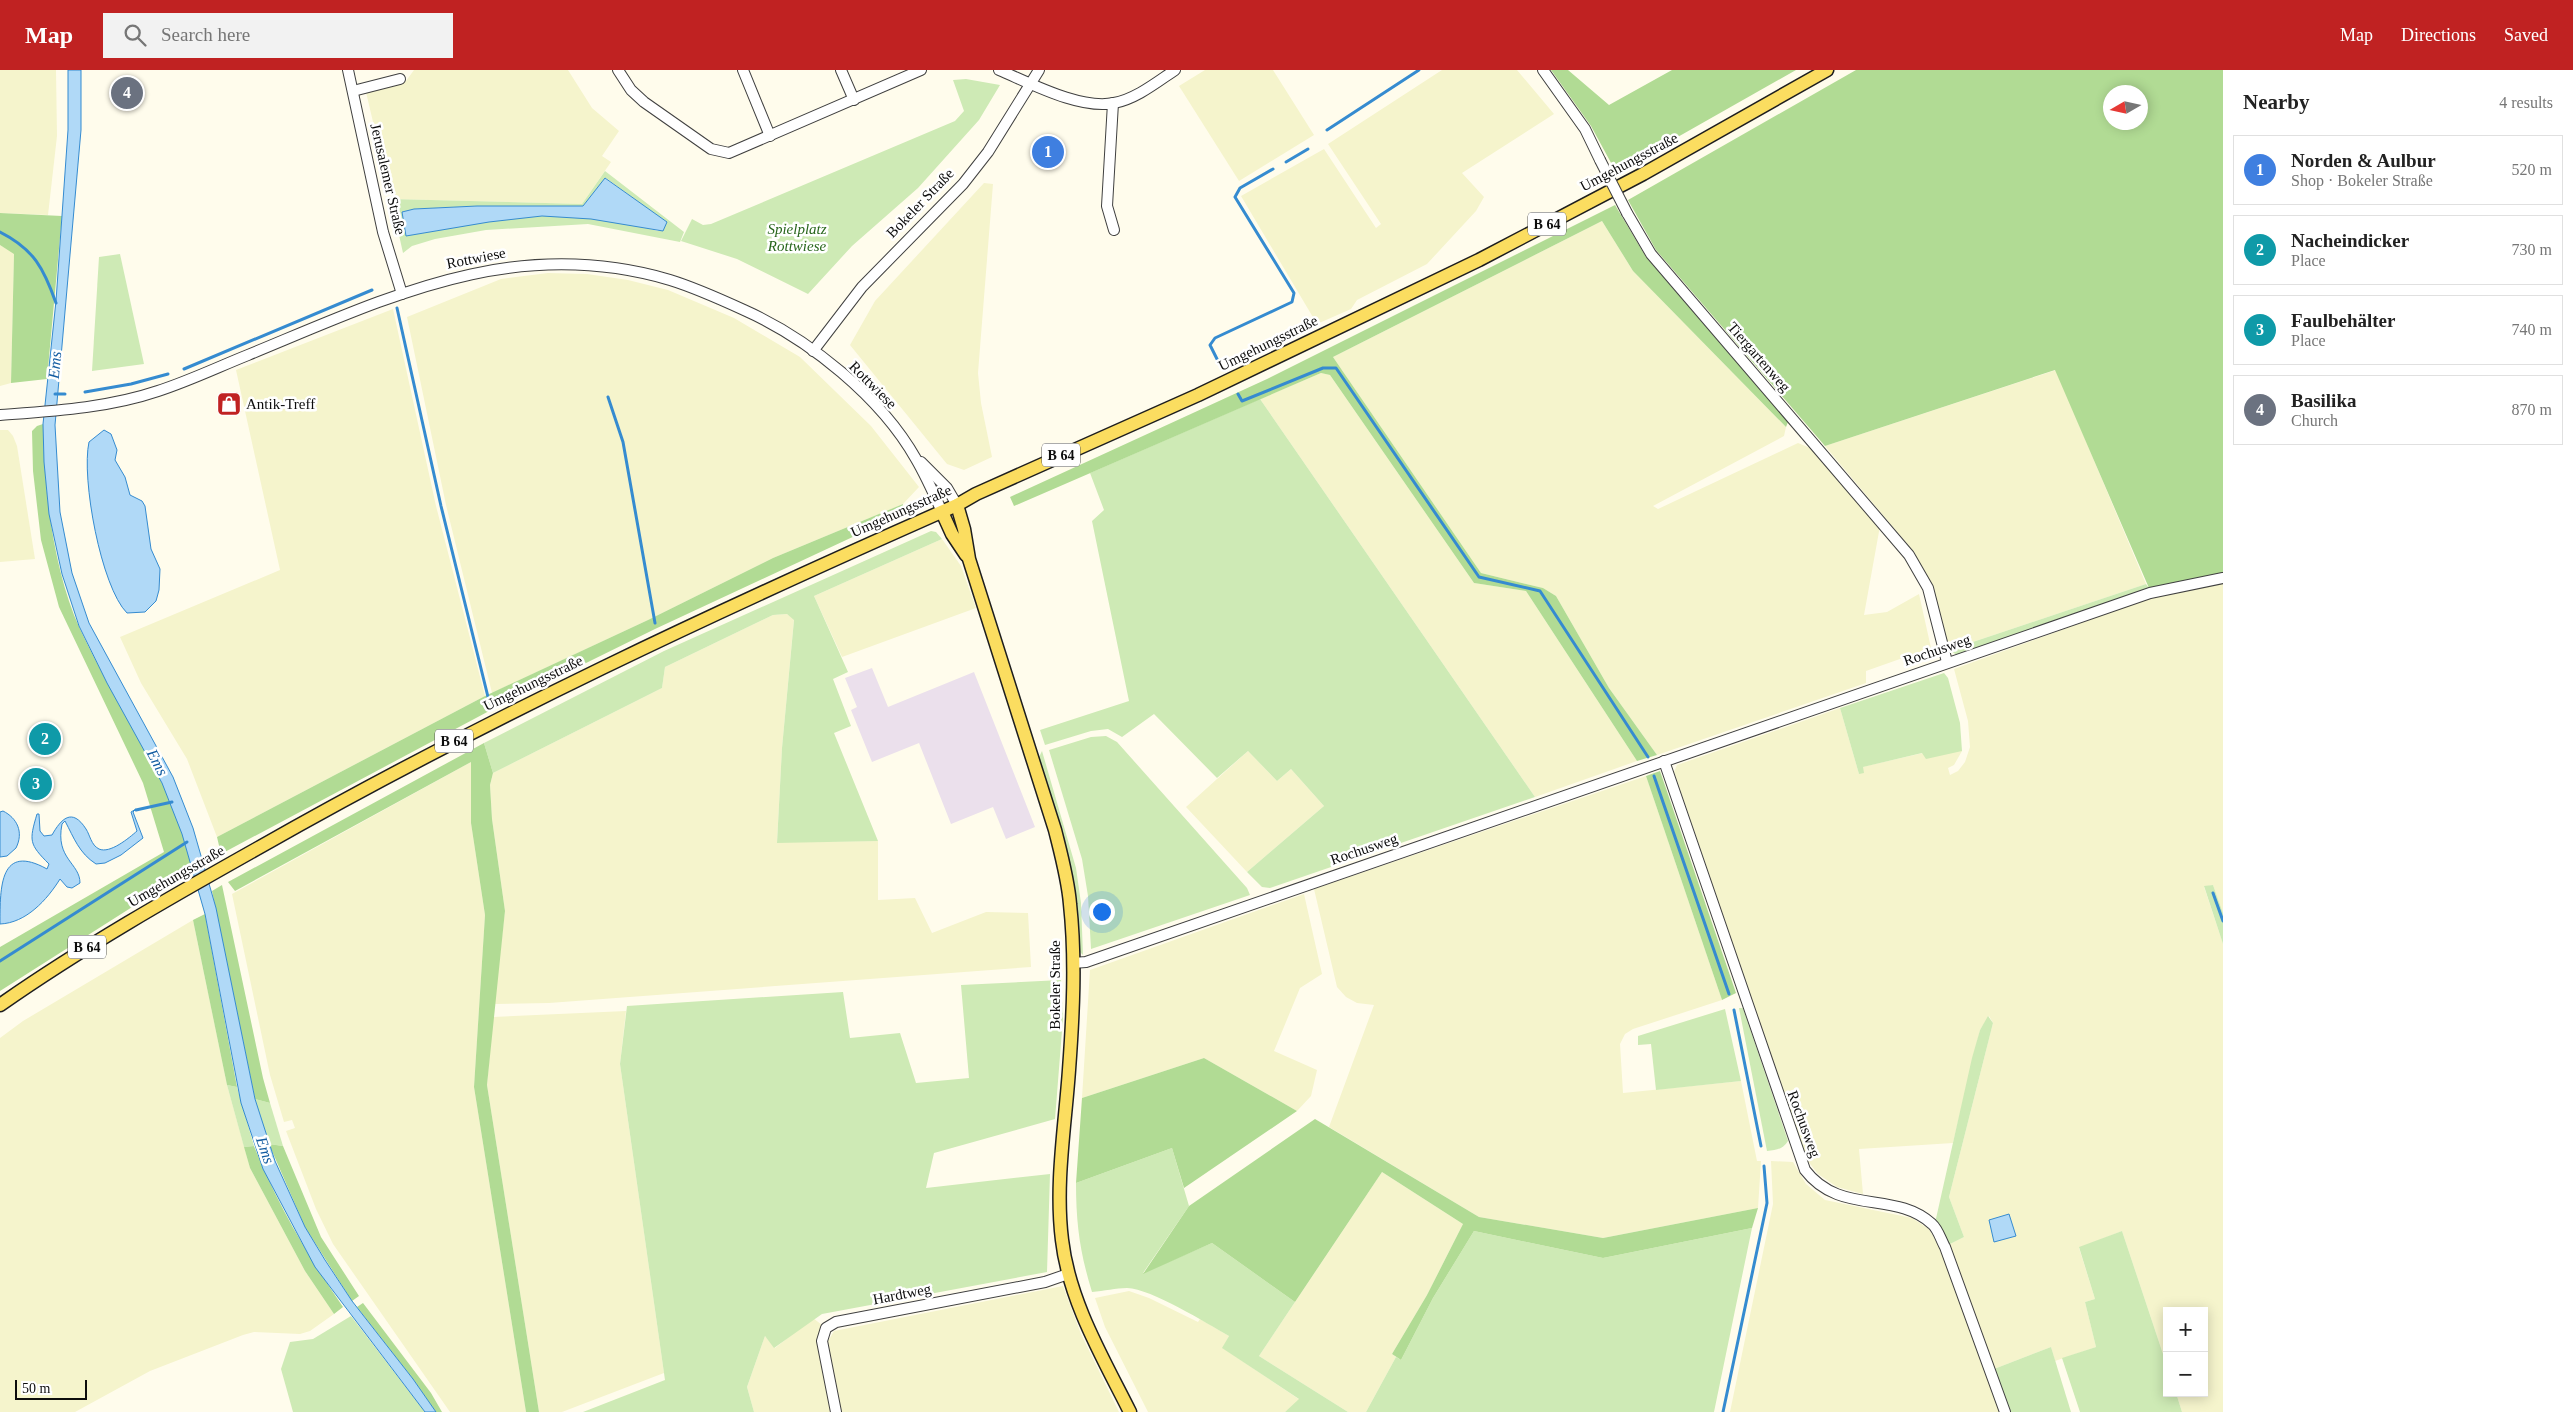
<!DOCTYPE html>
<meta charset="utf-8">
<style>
body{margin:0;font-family:Georgia,serif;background:#f2f2f2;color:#222}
.controls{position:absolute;right:15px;bottom:15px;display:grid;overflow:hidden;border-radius:0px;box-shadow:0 2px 12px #0003}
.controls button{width:45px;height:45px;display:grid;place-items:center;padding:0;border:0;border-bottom:1px solid #e0e0e0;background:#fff;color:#222;font:25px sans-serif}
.compass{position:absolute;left:2103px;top:15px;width:45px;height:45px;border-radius:50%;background:#fff;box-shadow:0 2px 12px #0003;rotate:261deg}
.scale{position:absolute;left:15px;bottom:12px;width:72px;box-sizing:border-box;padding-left:5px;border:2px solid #0d0d0d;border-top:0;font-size:14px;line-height:18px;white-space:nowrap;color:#0d0d0d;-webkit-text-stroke:4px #fff;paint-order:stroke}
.you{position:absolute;left:1101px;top:841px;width:18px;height:18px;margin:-12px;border:4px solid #fff;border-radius:50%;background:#1a73e8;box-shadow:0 0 0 8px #1a73e833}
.badge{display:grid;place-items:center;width:32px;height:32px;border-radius:50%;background:#c02222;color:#fff;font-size:16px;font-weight:700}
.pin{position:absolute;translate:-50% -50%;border:2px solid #fff;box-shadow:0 1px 5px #0006}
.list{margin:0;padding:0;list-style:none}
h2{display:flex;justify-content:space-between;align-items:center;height:65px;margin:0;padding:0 20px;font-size:21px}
h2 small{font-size:16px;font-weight:400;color:#767676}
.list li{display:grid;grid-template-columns:32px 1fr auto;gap:15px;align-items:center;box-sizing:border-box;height:70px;margin:0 10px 10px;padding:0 10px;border:1px solid #e0e0e0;border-radius:0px}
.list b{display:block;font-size:19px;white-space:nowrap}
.list p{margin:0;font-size:16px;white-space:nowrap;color:#767676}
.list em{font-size:16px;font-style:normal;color:#767676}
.icon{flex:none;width:28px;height:28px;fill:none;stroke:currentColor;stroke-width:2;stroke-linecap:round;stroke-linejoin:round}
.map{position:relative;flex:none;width:2223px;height:1342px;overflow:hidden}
header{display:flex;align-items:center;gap:30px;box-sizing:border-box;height:70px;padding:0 25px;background:#c02222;color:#fff}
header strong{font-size:24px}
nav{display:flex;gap:28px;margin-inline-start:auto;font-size:18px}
.search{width:350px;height:45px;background:#f2f2f2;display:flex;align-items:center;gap:12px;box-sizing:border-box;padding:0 18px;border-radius:0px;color:#767676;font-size:19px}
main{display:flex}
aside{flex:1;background:#fff}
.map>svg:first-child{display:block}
.industrial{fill:#ebe0ec}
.farmland{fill:#f5f4cc}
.green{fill:#ceeab5;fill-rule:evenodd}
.forest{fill:#b1db94;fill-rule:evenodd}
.water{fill:#b0d9f7;stroke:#358bd0}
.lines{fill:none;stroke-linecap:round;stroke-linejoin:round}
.stream{stroke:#358bd0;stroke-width:3}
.minor-casing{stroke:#404040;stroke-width:12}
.major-casing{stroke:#1e1e1e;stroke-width:15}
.minor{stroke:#fff;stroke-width:10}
.major{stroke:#fbdd60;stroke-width:12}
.minor-bridge-casing{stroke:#404040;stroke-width:12;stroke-linecap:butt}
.minor-bridge{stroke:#fff;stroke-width:10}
.labels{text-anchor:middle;stroke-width:5;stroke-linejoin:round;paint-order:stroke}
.shield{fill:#fff;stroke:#565656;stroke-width:1}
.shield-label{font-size:14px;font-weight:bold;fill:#0d0d0d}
.street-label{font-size:15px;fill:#0d0d0d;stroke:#fff}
.park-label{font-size:15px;font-style:italic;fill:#28661c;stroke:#fff}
.poi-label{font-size:15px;fill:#0d0d0d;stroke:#fff;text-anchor:start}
.water-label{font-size:16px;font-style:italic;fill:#135ca1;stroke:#fff}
</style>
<header>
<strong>Map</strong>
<div class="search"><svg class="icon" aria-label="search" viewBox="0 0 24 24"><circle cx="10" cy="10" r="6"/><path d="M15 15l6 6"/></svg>Search here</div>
<nav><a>Map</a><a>Directions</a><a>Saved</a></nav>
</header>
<main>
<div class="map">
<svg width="2223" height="1342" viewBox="0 0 2223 1342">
<rect width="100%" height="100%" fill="#fffcec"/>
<polygon class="industrial" points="872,598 888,637 974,602 1035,757 1006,769 993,737 951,754 919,673 872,692 851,640 857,637 845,608"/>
<g class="farmland">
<polygon points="0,0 56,0 57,66 48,145 0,143"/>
<polygon points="414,0 568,0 592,38 619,61 602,86 611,92 582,134 391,129 366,22 406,11"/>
<polygon points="1205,0 1273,0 1314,65 1239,111 1179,16"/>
<polygon points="1442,0 1517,0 1554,44 1462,103 1484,127 1476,141 1427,194 1357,230 1351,239 1317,254 1241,126 1324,79 1376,158 1381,154 1328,74"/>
<polygon points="984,113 993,114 978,303 981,333 992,387 964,400 947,394 850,275 875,231"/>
<polygon points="1602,151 1633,201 1786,357 1784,366 1653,436 1658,439 1798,373 1810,378 1880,456 1864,545 1887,542 1919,524 1931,578 1866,601 1866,613 1657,685 1609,618 1556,526 1543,518 1481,503 1333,287"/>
<polygon points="0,175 14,183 11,313 0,316"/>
<polygon points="548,203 587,204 628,210 668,220 734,248 800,287 871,356 919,417 903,434 773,488 648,550 492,623 446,435 407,247 501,209"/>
<polygon points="393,239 436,436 485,626 217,767 187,689 141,613 120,567 280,500 236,300"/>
<polygon points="2056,300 2146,514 1949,580 1932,515 1914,482 1825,376"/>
<polygon points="1321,303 1330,305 1474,513 1526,521 1637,691 1535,727 1260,329"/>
<polygon points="0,360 8,360 13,366 17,376 35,489 0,492"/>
<polygon points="942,469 961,496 976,538 842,587 814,526"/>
<polygon points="2223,512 2223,843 2213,815 2204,817 2223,874 2223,1342 2182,1342 2176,1323 2204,1323 2204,1241 2167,1241 2167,1296 2122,1161 2079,1178 2095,1229 2085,1232 2096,1277 2055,1291 2051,1277 1994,1299 1948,1175 1964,1167 1949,1127 1993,953 1989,946 1980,960 1953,1073 1859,1079 1863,1124 1837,1117 1818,1104 1807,1090 1674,702 1677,695 1840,638 1859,704 1862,697 1923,683 1962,681 1954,695 1948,698 1950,705 1958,701 1965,692 1970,677 1968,651 1954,599 2153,527"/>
<polygon points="787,544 794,549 782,678 777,772 878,771 878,830 915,828 932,863 986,842 1028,843 1031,897 549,933 494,934 505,841 492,749 490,715 493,703 662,618 665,597 773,545"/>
<polygon points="1248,681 1277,711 1291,699 1324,736 1247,802 1186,737"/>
<polygon points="471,692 471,753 485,845 474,1017 526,1342 450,1342 333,1174 316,1139 286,1061 295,1058 292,1050 284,1052 270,1005 232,824"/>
<polygon points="1646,706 1722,930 1633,959 1625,964 1620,974 1623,1023 1741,1011 1757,1091 1761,1091 1758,1138 1603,1168 1479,1147 1329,1057 1374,935 1357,933 1346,927 1337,917 1314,819"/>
<polygon points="1304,824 1322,904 1300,918 1274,981 1317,1000 1311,1026 1297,1041 1204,988 1082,1028 1090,900"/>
<polygon points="193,850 227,1015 250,1098 305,1201 334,1244 310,1261 300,1264 254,1262 243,1265 150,1301 75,1342 0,1342 0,968 23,951"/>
<polygon points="626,941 620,994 664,1303 562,1342 539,1342 487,1015 493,947"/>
<polygon points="1771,1091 1793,1092 1806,1114 1825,1130 1912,1148 1929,1159 1941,1180 2000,1342 1730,1342 1773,1134"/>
<polygon points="1382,1102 1463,1154 1427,1225 1392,1284 1396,1287 1366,1342 1348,1342 1259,1286"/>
<polygon points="1063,1216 1081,1264 1119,1342 841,1342 827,1273 834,1261"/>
<polygon points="1129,1221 1149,1228 1198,1252 1200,1249 1229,1266 1223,1278 1300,1330 1285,1342 1148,1342 1105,1257 1095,1228"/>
<polygon points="813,1248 822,1255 818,1271 832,1342 754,1342 747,1317 765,1266 775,1278"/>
</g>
<g class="green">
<polygon points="966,9 1000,15 979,50 918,118 852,176 808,224 737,189 681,171 692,149 703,155 711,154 955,51 964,41 953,10"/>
<path d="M 605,101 L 684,162 L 680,172 L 588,154 L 486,160 L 435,169 L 412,176 L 403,183 L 391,129 L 582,134 ZM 606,108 L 666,152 L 658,161 C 621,151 580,145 542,146 C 496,147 451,159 406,166 L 402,142 L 414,139 L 477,136 L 583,136 Z"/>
<polygon points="120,184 144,294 92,301 99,187"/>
<polygon points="1260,329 1535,727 1270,818 1262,817 1247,802 1324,736 1291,699 1277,711 1248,681 1217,708 1154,644 1122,667 1108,659 1091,661 1045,675 1040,660 1129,631 1092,451 1104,440 1090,403"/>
<polygon points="931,461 936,462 942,469 814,526 848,602 833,609 851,656 834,663 878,771 777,773 782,678 794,550 787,544 773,545 665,597 662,618 493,703 484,673 664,581"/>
<polygon points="2146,514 2149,518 1957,585 1949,580"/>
<polygon points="1944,603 1948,608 1960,653 1962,681 1926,689 1922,683 1863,697 1864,703 1859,704 1840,638"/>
<polygon points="1106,666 1117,672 1247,818 1250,825 1091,879 1088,826 1082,789 1049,680 1091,667"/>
<polygon points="1042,681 1076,798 1081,833 1083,885 1078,880 1076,834 1072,802 1038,689"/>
<polygon points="2213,815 2223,843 2223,874 2204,816"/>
<polygon points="1061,910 1063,948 1055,1049 934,1083 926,1118 1050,1104 1047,1202 822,1244 774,1278 765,1266 747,1317 754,1342 583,1342 665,1310 620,994 627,936 843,922 850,968 900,963 916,1013 969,1008 961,915"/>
<path d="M 1739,938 L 1743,938 L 1788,1071 C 1783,1079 1777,1080 1767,1081 Z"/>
<polygon points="1725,939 1741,1011 1656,1020 1651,974 1638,975 1638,966"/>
<polygon points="1988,946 1993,953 1949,1127 1964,1167 1948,1175 1935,1153 1972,988 1980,960"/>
<polygon points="227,1015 237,1017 254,1076 244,1077"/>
<polygon points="255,1029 270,1033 283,1076 269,1074"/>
<path d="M 1172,1078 L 1189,1136 L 1143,1203 L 1212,1173 L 1295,1232 L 1259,1286 L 1348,1342 L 1285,1342 L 1299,1329 L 1222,1278 L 1229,1266 C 1206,1253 1152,1219 1127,1218 C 1116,1218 1104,1221 1092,1222 C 1080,1183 1076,1154 1076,1113 Z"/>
<polygon points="1752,1158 1714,1342 1366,1342 1396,1287 1401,1290 1433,1228 1474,1161 1603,1188"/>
<polygon points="2122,1161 2167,1296 2167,1323 2176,1323 2182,1342 2080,1342 2062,1288 2096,1277 2085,1232 2095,1229 2079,1177"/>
<polygon points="351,1246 425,1342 293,1342 281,1299 290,1272 313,1269"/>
<polygon points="2051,1277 2071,1342 2011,1342 1994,1299"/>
</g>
<g class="forest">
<polygon points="1551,0 1568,0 1609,35 1672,0 1796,0 1616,102 1591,56"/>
<path d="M 1856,0 L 2223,0 L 2223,503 L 2149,518 L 2055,300 L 1825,376 L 1656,180 L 1628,130 ZM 2110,22 L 2140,22 L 2140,52 L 2110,52 Z"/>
<polygon points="1615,135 1646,187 1788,352 1786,357 1633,201 1602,151 1333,287 1481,503 1543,518 1556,526 1609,618 1657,685 1637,691 1526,521 1474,513 1330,305 1321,303 1014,436 1010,427 1267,309"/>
<polygon points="0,143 62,146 47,309 11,313 14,184 0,175"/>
<path d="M 43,354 C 44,419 53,500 80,559 C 117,638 174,712 192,799 L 0,921 L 0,877 L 164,782 L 143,713 L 59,537 L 41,470 L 33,401 L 32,361 L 37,356 Z"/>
<polygon points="903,434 902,444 655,559 491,640 221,784 217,767 485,626 648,550 773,488"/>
<polygon points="484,673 493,703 490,715 492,749 505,841 487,1015 539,1342 526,1342 474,1017 485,845 471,753 471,692 235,821 228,812"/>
<polygon points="1660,701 1736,923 1722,930 1646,706"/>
<polygon points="222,815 263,1008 270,1033 255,1029 212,821"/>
<polygon points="205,844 237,1017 227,1015 193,850"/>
<polygon points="1204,988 1297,1041 1184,1118 1172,1078 1076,1113 1082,1028"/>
<polygon points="1315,1049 1479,1147 1603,1168 1758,1138 1752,1158 1603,1188 1474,1161 1433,1228 1401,1290 1392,1284 1427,1225 1463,1154 1382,1102 1295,1232 1212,1173 1143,1204 1189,1136"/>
<polygon points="269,1074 283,1076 321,1167 359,1226 352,1231 305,1157"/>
<path d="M 254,1076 C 277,1134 308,1186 343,1237 L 334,1244 L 305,1201 L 250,1098 L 244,1077 Z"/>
<polygon points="363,1233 431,1323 442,1342 436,1342 413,1309 357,1237"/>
</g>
<g class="water">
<polygon points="68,0 81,0 81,60 55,355 60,442 72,503 89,553 173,707 193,758 216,838 255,1029 275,1091 305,1157 325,1190 352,1231 413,1309 436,1342 425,1342 315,1197 263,1099 241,1033 205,844 182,764 162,713 107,613 79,556 62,504 49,444 44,392 43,354 56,231 68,60"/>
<polygon points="605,108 667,152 663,161 591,149 542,146 489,152 406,166 402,142 414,139 477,136 583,136"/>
<path d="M 104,360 L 111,364 L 117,380 L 115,390 L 125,407 L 130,425 L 142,431 L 145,436 L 151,479 L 160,499 L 159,520 L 156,531 L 145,542 L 127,543 C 101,517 81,408 89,372 Z"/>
<path d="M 136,739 L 133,742 L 143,768 L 121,785 L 105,793 L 96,794 C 79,783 74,768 65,751 L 62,754 C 55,789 80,793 80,813 L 72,818 L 67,817 L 60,809 C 47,830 26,853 0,854 C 0,816 0,773 47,799 L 49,794 C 29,774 29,771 37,744 L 39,744 L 40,761 L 44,766 L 52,765 C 61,749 72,737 86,759 C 90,765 91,775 99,779 C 110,784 129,768 137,761 L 131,742 Z"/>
<path d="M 3,741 C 17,748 24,762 16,778 L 7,786 L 0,787 L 0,742 Z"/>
<polygon points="2009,1144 2016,1166 1994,1172 1989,1150"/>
</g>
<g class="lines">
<g class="stream">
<polyline points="1327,60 1419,0"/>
<polyline points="1286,92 1308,79"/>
<path d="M 0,162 C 34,179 44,199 56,233"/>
<polyline points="397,238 441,436 489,631"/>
<polyline points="1221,297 1210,275 1215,268 1292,232 1294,223 1235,127 1240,118 1273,99"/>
<polyline points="184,299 372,220"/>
<polyline points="85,322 131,314 168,304"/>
<polyline points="55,324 65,324"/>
<polyline points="1238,324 1242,331 1323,298 1336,298 1479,507 1540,521 1648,687"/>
<polyline points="608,327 623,372 655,553"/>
<polyline points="1654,706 1729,924"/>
<polyline points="136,740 172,732"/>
<polyline points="2213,823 2223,851"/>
<polyline points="0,891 187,772"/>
<polyline points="1734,940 1761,1076"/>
<polyline points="1723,1342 1767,1133 1764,1096"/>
</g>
<defs>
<g id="minor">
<polyline points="348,0 383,162 402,224"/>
<polyline points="618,0 631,20 644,32 711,79 729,83 921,0"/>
<polyline points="743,0 770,66"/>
<polyline points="841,0 854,30"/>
<path d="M 999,0 C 1030,13 1080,40 1114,33 C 1136,29 1157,12 1175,0"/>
<polyline points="1543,0 1585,59 1600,90"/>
<polyline points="353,21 400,9"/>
<polyline points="1113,33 1107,136 1114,160"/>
<polyline points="1627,143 1651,184 1909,485 1928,518 1947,592"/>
<polyline points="813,281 862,217 963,114 988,82 1039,0"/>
<path d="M 0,345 C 53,341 108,338 158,321 C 189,311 218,297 248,285 C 389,227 514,164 670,210 C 696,218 720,229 744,240 C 809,269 881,327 916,389 C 926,406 934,424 942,442"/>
<polyline points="921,392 947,418 957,435"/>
<path d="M 1664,691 L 1805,1100 C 1840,1146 1895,1120 1932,1154 C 1938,1159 1941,1170 1945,1177 L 2005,1342"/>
<polyline points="1073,893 1086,892 2150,523 2223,508"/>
<polyline points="836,1342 822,1271 826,1258 836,1252 1045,1212 1068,1204"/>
</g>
<g id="major">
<path d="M 957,435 L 964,459 L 969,489 L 1055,760 C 1061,784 1068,809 1070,834 C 1076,889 1073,946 1069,1000 C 1065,1057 1055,1114 1062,1170 C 1069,1231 1103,1288 1130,1342"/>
<polyline points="942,442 952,464 966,485"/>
<path d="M 0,935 C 83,877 171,827 260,777 C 485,649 719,540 957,435 L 976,424 L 1198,325 L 1479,190 L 1643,104 L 1827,0"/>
</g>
</defs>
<use href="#minor" class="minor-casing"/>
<use href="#major" class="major-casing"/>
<use href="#minor" class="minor"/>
<use href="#major" class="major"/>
<defs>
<polyline id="minor-bridge" points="1600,90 1627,143"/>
</defs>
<use href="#minor-bridge" class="minor-bridge-casing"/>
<use href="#minor-bridge" class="minor-bridge"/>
</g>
<defs>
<symbol id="shop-square" viewBox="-11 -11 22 22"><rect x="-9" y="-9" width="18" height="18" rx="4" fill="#c02222" stroke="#fff"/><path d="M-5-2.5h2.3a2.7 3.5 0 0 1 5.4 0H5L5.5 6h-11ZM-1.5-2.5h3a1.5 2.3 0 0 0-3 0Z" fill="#fff"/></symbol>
</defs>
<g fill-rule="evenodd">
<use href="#shop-square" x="215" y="320" width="28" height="28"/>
</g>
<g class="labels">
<g class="shield">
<rect x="1528" y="142.5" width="38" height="23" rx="4"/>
<rect x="1042" y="373.5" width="38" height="23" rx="4"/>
<rect x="435" y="659.5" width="38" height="23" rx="4"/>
<rect x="68" y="865.5" width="38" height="23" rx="4"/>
</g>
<g class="shield-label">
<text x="1547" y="159">B 64</text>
<text x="1061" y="390">B 64</text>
<text x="454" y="676">B 64</text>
<text x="87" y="882">B 64</text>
</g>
<g class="street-label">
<text transform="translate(1629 92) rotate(-28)" y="5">Umgehungsstraße</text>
<text transform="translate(388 109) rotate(77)" y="5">Jerusalemer Straße</text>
<text transform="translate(920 133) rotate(-46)" y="5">Bokeler Straße</text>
<text transform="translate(476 188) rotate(-11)" y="5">Rottwiese</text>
<text transform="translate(1268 273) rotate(-26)" y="5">Umgehungsstraße</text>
<text transform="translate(1759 287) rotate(49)" y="5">Tiergartenweg</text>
<text transform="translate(873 315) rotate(45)" y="5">Rottwiese</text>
<text transform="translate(901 441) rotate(-24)" y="5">Umgehungsstraße</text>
<text transform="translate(1937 580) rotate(-19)" y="5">Rochusweg</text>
<text transform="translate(533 613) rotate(-26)" y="5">Umgehungsstraße</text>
<text transform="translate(1364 779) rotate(-19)" y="5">Rochusweg</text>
<text transform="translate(176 806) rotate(-30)" y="5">Umgehungsstraße</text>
<text transform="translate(1055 915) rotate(-90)" y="5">Bokeler Straße</text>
<text transform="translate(1804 1054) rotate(70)" y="5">Rochusweg</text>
<text transform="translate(902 1224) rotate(-11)" y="5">Hardtweg</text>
</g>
<g class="park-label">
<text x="797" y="164">Spielplatz<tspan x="797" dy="17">Rottwiese</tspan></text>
</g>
<g class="poi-label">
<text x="246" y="339">Antik-Treff</text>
</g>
<g class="water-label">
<text transform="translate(54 295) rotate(-85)" y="6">Ems</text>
<text transform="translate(158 692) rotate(62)" y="6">Ems</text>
<text transform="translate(266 1080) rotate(71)" y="6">Ems</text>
</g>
</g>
</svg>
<div class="controls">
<button>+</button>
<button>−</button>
</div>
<svg class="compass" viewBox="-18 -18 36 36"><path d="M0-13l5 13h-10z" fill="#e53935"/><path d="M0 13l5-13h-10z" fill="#767676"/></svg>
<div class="scale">50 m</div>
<div class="you"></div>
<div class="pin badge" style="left:1048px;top:82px;background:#3f7fe0">1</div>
<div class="pin badge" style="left:45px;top:669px;background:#0f9aa8">2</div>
<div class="pin badge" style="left:36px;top:714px;background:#0f9aa8">3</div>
<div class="pin badge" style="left:127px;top:23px;background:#6b7280">4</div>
</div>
<aside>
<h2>Nearby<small>4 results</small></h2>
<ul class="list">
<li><span class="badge" style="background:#3f7fe0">1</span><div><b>Norden &amp; Aulbur</b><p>Shop · Bokeler Straße</p></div><em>520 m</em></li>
<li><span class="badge" style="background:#0f9aa8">2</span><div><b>Nacheindicker</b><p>Place</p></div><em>730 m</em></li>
<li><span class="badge" style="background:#0f9aa8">3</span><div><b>Faulbehälter</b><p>Place</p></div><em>740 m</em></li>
<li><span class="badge" style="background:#6b7280">4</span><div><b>Basilika</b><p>Church</p></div><em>870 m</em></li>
</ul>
</aside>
</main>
